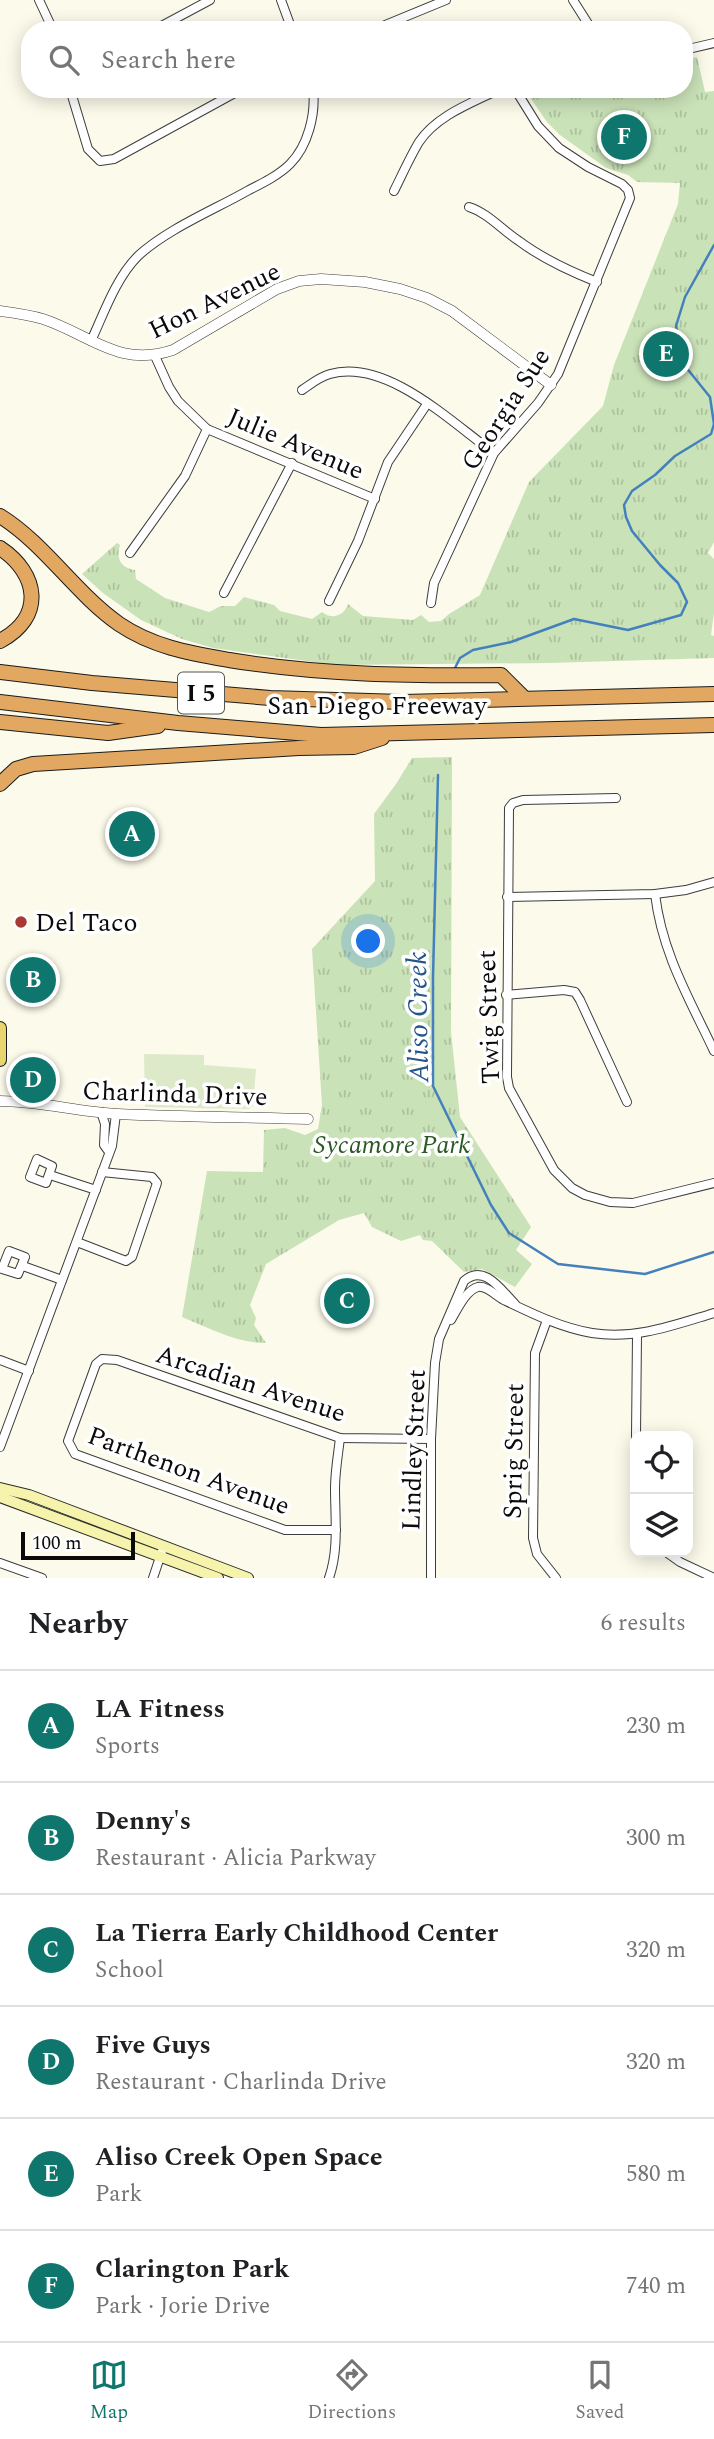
<!DOCTYPE html>
<meta charset="utf-8">
<style>
body{margin:0;font-family:Spectral,serif;background:#f2f2f2;color:#202124}
.controls{position:absolute;right:21px;bottom:21px;display:grid;overflow:hidden;border-radius:14px;box-shadow:0 4px 18px #0003}
.controls button{width:63px;height:63px;display:grid;place-items:center;padding:0;border:0;border-bottom:2px solid #e0e0e0;background:#fff;color:#202124;font:35px sans-serif}
.scale{position:absolute;left:21px;bottom:18px;width:114px;box-sizing:border-box;padding-left:7px;border:4px solid #0a0a0a;border-top:0;font-size:19px;line-height:24px;white-space:nowrap;color:#0a0a0a;-webkit-text-stroke:5px #fff;paint-order:stroke}
.you{position:absolute;left:369px;top:942px;width:24px;height:24px;margin:-18px;border:5px solid #fff;border-radius:50%;background:#1a73e8;box-shadow:0 0 0 10px #1a73e833}
.badge{display:grid;place-items:center;width:46px;height:46px;border-radius:50%;background:#0f766e;color:#fff;font-size:23px;font-weight:700}
.pin{position:absolute;translate:-50% -50%;border:4px solid #fff;box-shadow:0 2px 7px #0006}
.list{margin:0;padding:0;list-style:none}
h2{display:flex;justify-content:space-between;align-items:center;height:91px;margin:0;padding:0 28px;font-size:30px}
h2 small{font-size:23px;font-weight:400;color:#757577}
.list li{display:grid;grid-template-columns:46px 1fr auto;gap:21px;align-items:center;box-sizing:border-box;height:112px;padding:0 28px;border-top:2px solid #e0e0e0}
.list b{display:block;font-size:26px;white-space:nowrap}
.list p{margin:0;font-size:23px;white-space:nowrap;color:#757577}
.list em{font-size:23px;font-style:normal;color:#757577}
.icon{flex:none;width:38px;height:38px;fill:none;stroke:currentColor;stroke-width:2;stroke-linecap:round;stroke-linejoin:round}
.map{position:relative;flex:none;width:714px;height:1578px;overflow:hidden}
.search{position:absolute;background:#fff;box-shadow:0 4px 18px #0003;left:21px;right:21px;top:21px;height:77px;display:flex;align-items:center;gap:18px;box-sizing:border-box;padding:0 24px;border-radius:28px;color:#757577;font-size:26px}
.sheet{height:763px;background:#fff}
nav{display:flex;justify-content:space-around;align-items:center;box-sizing:border-box;height:98px;border-top:2px solid #e0e0e0;background:#fff;font-size:19px;color:#757577}
nav a{display:grid;justify-items:center;gap:4px}
nav .on{color:#0f766e}
.map>svg:first-child{display:block}
.park{fill:url(#park-tufts)}
.pitch{fill:#dceac9}
.lines{fill:none;stroke-linecap:round;stroke-linejoin:round}
.stream{stroke:#4481bc;stroke-width:2.5}
.minor-casing{stroke:#3d3d3d;stroke-width:10}
.tertiary-casing{stroke:#3d3d3d;stroke-width:11}
.secondary-casing{stroke:#2c2c2c;stroke-width:12}
.primary-casing{stroke:#1b1b1b;stroke-width:14}
.motorway-casing{stroke:#1b1b1b;stroke-width:16}
.minor{stroke:#fff;stroke-width:8}
.tertiary{stroke:#fff;stroke-width:10}
.secondary{stroke:#f5f3ac;stroke-width:10}
.primary{stroke:#e8d56e;stroke-width:12}
.motorway{stroke:#e2a862;stroke-width:14}
.poi-dot{fill:#a83934;stroke:#fff;stroke-width:2.5}
.labels{text-anchor:middle;stroke-width:7;stroke-linejoin:round;paint-order:stroke}
.shield{fill:#fff;stroke:#545454;stroke-width:2}
.shield-label{font-size:24px;font-weight:bold;fill:#0a0a0a}
.street-label{font-size:26px;fill:#0a0a0a;stroke:#fff}
.poi-label{font-size:26px;fill:#0a0a0a;stroke:#fff;text-anchor:start}
.park-label{font-size:26px;font-style:italic;fill:#2a5923;stroke:#fff}
.water-label{font-size:28px;font-style:italic;fill:#24558b;stroke:#fff}
</style>
<div class="map">
<svg width="714" height="1578" viewBox="0 0 714 1578">
<defs>
<pattern id="park-tufts" width="24" height="20" patternUnits="userSpaceOnUse" patternTransform="scale(1.75)"><rect width="24" height="20" fill="#cae2b8"/><path d="M3 7l-1-3M5 7V3M7 7l1-3M15 17l-1-3M17 17v-4M19 17l1-3" fill="none" stroke="#acc19d"/></pattern>
</defs>
<rect width="100%" height="100%" fill="#fcfaea"/>
<g class="park">
<path d="M 697,57 L 705,92 L 714,91 L 714,542 L 708,553 L 714,559 L 714,613 L 711,635 L 714,636 L 714,658 L 549,663 L 336,665 L 213,648 L 182,639 L 141,620 L 103,593 L 82,574 L 117,543 L 120,545 C 116,558 120,568 135,570 L 136,579 L 165,598 L 209,612 L 221,606 L 235,606 L 244,597 L 274,605 L 280,611 L 312,619 L 322,612 C 332,620 344,616 348,604 L 363,616 L 413,620 L 421,615 L 429,622 L 441,621 L 449,614 L 480,595 L 529,482 L 603,406 L 614,365 L 678,204 L 680,183 L 637,182 L 628,175 L 606,168 L 560,135 L 547,122 L 527,93 L 527,89 L 684,89 L 684,60 Z"/>
<path d="M 452,757 L 451,1032 L 460,1117 L 531,1227 L 516,1250 L 532,1264 L 515,1287 L 482,1269 L 464,1272 L 432,1241 L 423,1240 L 420,1235 L 401,1241 L 372,1227 L 364,1213 L 339,1220 L 266,1264 L 250,1305 L 256,1318 L 254,1325 L 266,1343 C 236,1343 209,1328 182,1317 L 207,1171 L 263,1172 L 264,1130 L 285,1128 L 305,1135 L 318,1129 L 322,1105 L 312,949 L 375,881 L 374,814 L 396,784 L 412,758 Z"/>
</g>
<polygon class="pitch" points="144,1054 204,1055 204,1065 256,1069 253,1106 249,1109 145,1107"/>
<g class="lines">
<g class="stream">
<polyline points="454,670 460,658 473,650 511,642 574,619 628,630 681,615 687,602 678,583 660,565 632,531 626,517 624,505 632,491 655,475 675,456 711,434 714,424 710,397 685,366 676,326 685,297 714,245"/>
<polyline points="438,775 433,977 433,1086 491,1205 509,1233 558,1264 645,1274 714,1252"/>
</g>
<defs>
<g id="minor">
<polyline points="39,0 53,30"/>
<polyline points="281,0 292,30"/>
<polyline points="573,0 592,30"/>
<polyline points="154,30 210,0"/>
<polyline points="373,30 446,0"/>
<polyline points="684,50 714,43"/>
<polyline points="70,89 88,149 100,161 114,159 242,89"/>
<path d="M 394,191 C 402,175 410,157 419,142 C 437,115 472,103 500,89"/>
<path d="M 469,207 C 488,213 502,230 519,241 C 543,259 569,271 597,282"/>
<path d="M 91,341 C 104,313 116,278 138,256 C 167,229 214,210 249,190 C 263,183 279,175 290,164 C 308,146 316,114 313,89"/>
<polyline points="155,356 169,387 178,401 207,429 375,499"/>
<path d="M 302,390 C 311,384 319,377 330,374 C 386,358 451,422 494,453"/>
<polyline points="130,553 185,476 207,429"/>
<polyline points="224,593 292,463"/>
<polyline points="329,601 358,541 388,462 427,404"/>
<polyline points="431,603 434,583 494,453 538,403 558,374 630,198 628,190 622,184 588,167 559,148 538,126 515,89"/>
<polyline points="616,798 523,800 513,803 509,808 507,1077 509,1088 554,1170 572,1188 585,1195 610,1202 633,1203 714,1183"/>
<path d="M 655,894 C 662,953 689,998 714,1051"/>
<polyline points="507,897 655,894 686,890 714,882"/>
<polyline points="506,995 564,990 575,992 580,1000 627,1102"/>
<polyline points="101,1112 105,1124 104,1145 109,1152"/>
<polygon points="37,1159 52,1166 46,1183 30,1177"/>
<polyline points="50,1175 96,1190"/>
<polyline points="77,1242 126,1261 132,1257 157,1183 152,1177 102,1172"/>
<polygon points="9,1251 25,1257 18,1274 2,1269"/>
<polyline points="23,1266 62,1280"/>
<path d="M 451,1320 C 457,1310 466,1290 478,1287 C 487,1285 498,1298 506,1301 C 533,1314 562,1328 592,1333 C 635,1340 674,1325 714,1313"/>
<polyline points="547,1320 535,1353 533,1538 537,1554 556,1578"/>
<polyline points="0,1360 29,1371"/>
<polyline points="636,1436 637,1335"/>
<polyline points="0,1447 112,1146 116,1114"/>
<polyline points="635,1488 635,1527"/>
<polyline points="336,1530 285,1530 75,1454 68,1441 96,1364 102,1359 117,1360 340,1438 431,1439"/>
<polyline points="666,1552 680,1562 714,1578"/>
<polyline points="0,1563 42,1578"/>
<polyline points="153,1578 162,1551"/>
<path d="M 329,1578 C 339,1550 335,1518 335,1488 C 335,1472 338,1455 340,1438"/>
<path d="M 431,1578 L 431,1439 L 435,1363 L 439,1339 L 464,1281 C 484,1263 501,1290 515,1304"/>
</g>
<g id="tertiary">
<path d="M 0,311 C 15,313 29,315 43,319 C 91,335 119,368 173,350 L 277,289 L 299,281 L 321,279 L 365,282 L 400,289 L 427,298 L 452,311 L 551,385"/>
<path d="M 0,1101 C 40,1101 78,1112 118,1114 C 181,1117 245,1117 308,1119"/>
</g>
<g id="secondary">
<polyline points="0,1488 29,1495 248,1578"/>
<polyline points="0,1497 218,1578"/>
</g>
<polyline id="primary" points="0,1028 0,1060"/>
<g id="motorway">
<path d="M 0,516 C 45,544 75,593 119,624 C 153,647 189,653 229,660 C 320,675 409,676 501,675 L 524,698"/>
<path d="M 0,548 C 39,574 45,617 0,641"/>
<polyline points="0,672 92,683 270,698 403,702 714,694"/>
<polyline points="0,702 178,723 321,735 714,725"/>
<polyline points="0,722 108,733 158,726"/>
<polyline points="0,784 16,769 33,764 299,748 354,747 382,738"/>
</g>
</defs>
<use href="#minor" class="minor-casing"/>
<use href="#tertiary" class="tertiary-casing"/>
<use href="#secondary" class="secondary-casing"/>
<use href="#primary" class="primary-casing"/>
<use href="#motorway" class="motorway-casing"/>
<use href="#minor" class="minor"/>
<use href="#tertiary" class="tertiary"/>
<use href="#secondary" class="secondary"/>
<use href="#primary" class="primary"/>
<use href="#motorway" class="motorway"/>
</g>
<circle class="poi-dot" cx="21" cy="922" r="7"/>
<g class="labels">
<rect class="shield" x="178" y="672.5" width="46" height="41" rx="5"/>
<g class="shield-label">
<text x="201" y="701">I 5</text>
</g>
<g class="street-label">
<text transform="translate(214 300) rotate(-26)" y="9">Hon Avenue</text>
<text transform="translate(505 409) rotate(-57)" y="9">Georgia Sue</text>
<text transform="translate(296 443) rotate(23)" y="9">Julie Avenue</text>
<text x="377" y="714">San Diego Freeway</text>
<text transform="translate(488 1017) rotate(-92)" y="9">Twig Street</text>
<text transform="translate(175 1093) rotate(2)" y="9">Charlinda Drive</text>
<text transform="translate(251 1383) rotate(18)" y="9">Arcadian Avenue</text>
<text transform="translate(413 1450) rotate(-88)" y="9">Lindley Street</text>
<text transform="translate(513 1451) rotate(-89)" y="9">Sprig Street</text>
<text transform="translate(189 1470) rotate(20)" y="9">Parthenon Avenue</text>
</g>
<g class="poi-label">
<text x="35" y="931">Del Taco</text>
</g>
<g class="park-label">
<text x="392" y="1153">Sycamore Park</text>
</g>
<g class="water-label">
<text transform="translate(417 1017) rotate(-91)" y="10">Aliso Creek</text>
</g>
</g>
</svg>
<div class="controls">
<button><svg class="icon" aria-label="locate" viewBox="0 0 24 24"><circle cx="12" cy="12" r="6"/><path d="M12 2v4M12 18v4M2 12h4M18 12h4"/></svg></button>
<button><svg class="icon" aria-label="layers" viewBox="0 0 24 24"><path d="M12 4l9 5-9 5-9-5zM3 14l9 5 9-5"/></svg></button>
</div>
<div class="scale">100 m</div>
<div class="you"></div>
<div class="pin badge" style="left:132px;top:834px">A</div>
<div class="pin badge" style="left:33px;top:980px">B</div>
<div class="pin badge" style="left:347px;top:1301px">C</div>
<div class="pin badge" style="left:33px;top:1080px">D</div>
<div class="pin badge" style="left:666px;top:354px">E</div>
<div class="pin badge" style="left:624px;top:137px">F</div>
<div class="search"><svg class="icon" aria-label="search" viewBox="0 0 24 24"><circle cx="10" cy="10" r="6"/><path d="M15 15l6 6"/></svg>Search here</div>
</div>
<section class="sheet">
<h2>Nearby<small>6 results</small></h2>
<ul class="list">
<li><span class="badge">A</span><div><b>LA Fitness</b><p>Sports</p></div><em>230 m</em></li>
<li><span class="badge">B</span><div><b>Denny's</b><p>Restaurant · Alicia Parkway</p></div><em>300 m</em></li>
<li><span class="badge">C</span><div><b>La Tierra Early Childhood Center</b><p>School</p></div><em>320 m</em></li>
<li><span class="badge">D</span><div><b>Five Guys</b><p>Restaurant · Charlinda Drive</p></div><em>320 m</em></li>
<li><span class="badge">E</span><div><b>Aliso Creek Open Space</b><p>Park</p></div><em>580 m</em></li>
<li><span class="badge">F</span><div><b>Clarington Park</b><p>Park · Jorie Drive</p></div><em>740 m</em></li>
</ul>
</section>
<nav>
<a class="on"><svg class="icon" aria-label="map" viewBox="0 0 24 24"><path d="M3 6l6-2 6 2 6-2v14l-6 2-6-2-6 2zM9 4v14M15 6v14"/></svg>Map</a>
<a><svg class="icon" aria-label="directions" viewBox="0 0 24 24"><path d="M12 3l9 9-9 9-9-9zM9 14v-3h6M13 9l2 2-2 2"/></svg>Directions</a>
<a><svg class="icon" aria-label="saved" viewBox="0 0 24 24"><path d="M7 4h10v16l-5-4-5 4z"/></svg>Saved</a>
</nav>
